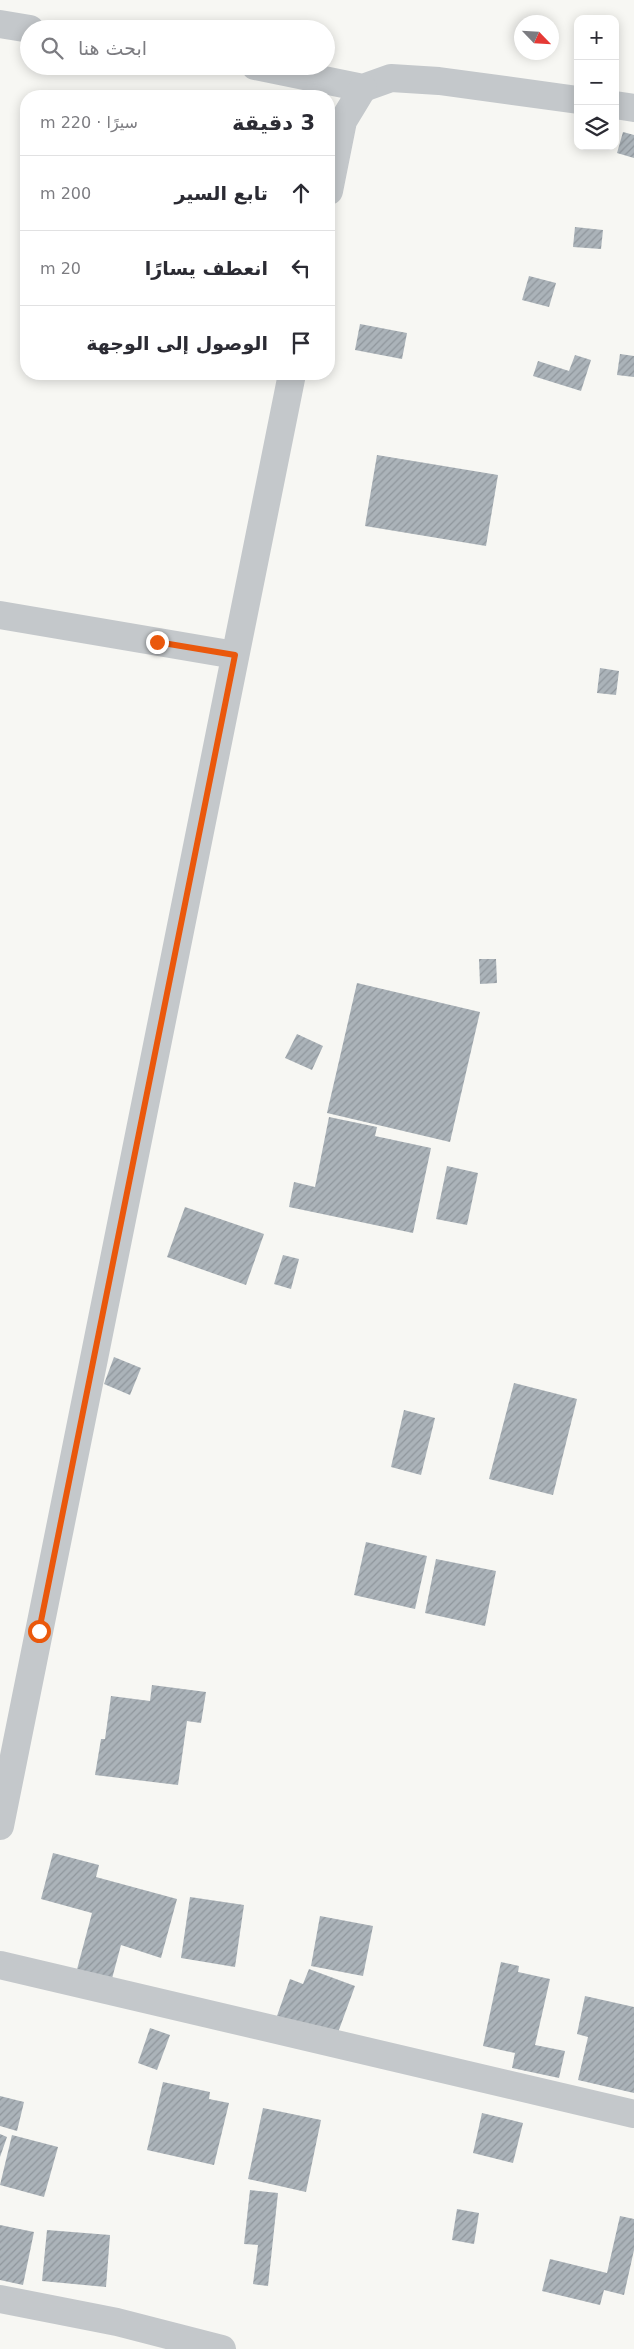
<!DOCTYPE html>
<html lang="ar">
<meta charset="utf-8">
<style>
body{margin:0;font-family:"DejaVu Sans",Vazirmatn,sans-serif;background:#f2f2f3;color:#2b2b33;direction:rtl}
.controls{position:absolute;right:15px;top:15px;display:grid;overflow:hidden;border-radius:10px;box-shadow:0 2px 12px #0003}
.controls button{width:45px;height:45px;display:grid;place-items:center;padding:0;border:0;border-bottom:1px solid #e1e1e2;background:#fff;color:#2b2b33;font:25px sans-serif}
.compass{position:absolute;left:514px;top:15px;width:45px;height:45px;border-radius:50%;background:#fff;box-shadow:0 2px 12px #0003;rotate:115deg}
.stop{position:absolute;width:15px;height:15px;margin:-11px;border:4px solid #ea580c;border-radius:50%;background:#fff}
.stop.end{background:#ea580c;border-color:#fff;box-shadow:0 1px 5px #0008}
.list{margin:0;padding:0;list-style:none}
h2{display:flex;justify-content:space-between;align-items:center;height:65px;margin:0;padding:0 20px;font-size:21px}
h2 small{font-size:16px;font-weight:400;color:#7c7c81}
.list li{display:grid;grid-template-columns:32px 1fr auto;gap:15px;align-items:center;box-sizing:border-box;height:75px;padding:0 20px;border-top:1px solid #e1e1e2}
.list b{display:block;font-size:19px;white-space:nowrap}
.list em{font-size:16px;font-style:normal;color:#7c7c81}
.icon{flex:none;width:28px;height:28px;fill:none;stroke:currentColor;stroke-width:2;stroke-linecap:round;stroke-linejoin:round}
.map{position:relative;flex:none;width:634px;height:2349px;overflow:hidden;direction:ltr}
.search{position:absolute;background:#fff;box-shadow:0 2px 12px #0003;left:20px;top:20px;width:315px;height:55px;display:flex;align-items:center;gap:12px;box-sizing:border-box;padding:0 18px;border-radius:28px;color:#7c7c81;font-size:19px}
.panel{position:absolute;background:#fff;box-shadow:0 2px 12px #0003;left:20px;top:90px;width:315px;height:290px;border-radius:20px;direction:rtl}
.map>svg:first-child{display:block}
.building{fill:url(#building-hatch)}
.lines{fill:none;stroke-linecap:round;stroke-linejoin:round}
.minor{stroke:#c4c8cb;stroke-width:28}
.route{stroke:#ea580c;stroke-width:6}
</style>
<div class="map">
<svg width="634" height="2349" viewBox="0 0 634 2349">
<defs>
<pattern id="building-hatch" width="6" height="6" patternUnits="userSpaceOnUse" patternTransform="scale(1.25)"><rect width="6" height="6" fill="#abb3b9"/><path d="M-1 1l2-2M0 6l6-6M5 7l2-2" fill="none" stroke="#8f969c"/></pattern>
</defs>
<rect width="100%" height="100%" fill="#f7f7f3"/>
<g class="building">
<polygon points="623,132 634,135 634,158 617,153"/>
<polygon points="575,227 603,230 601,249 573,247"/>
<polygon points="529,276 556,283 549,307 522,300"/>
<polygon points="360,324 407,333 402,359 355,350"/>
<polygon points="620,354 634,356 634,377 617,375"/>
<polygon points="575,355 591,360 581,391 533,376 538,361 569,371"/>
<polygon points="377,455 498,475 486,546 365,526"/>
<polygon points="600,668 619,671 616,695 597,693"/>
<polygon points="479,959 496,959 497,983 480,984"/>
<polygon points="357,983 480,1012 450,1142 327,1113"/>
<polygon points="297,1034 323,1046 312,1070 285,1058"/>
<polygon points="329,1117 377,1127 375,1136 431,1148 413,1233 289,1207 294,1182 315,1187"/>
<polygon points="447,1166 478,1173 467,1225 436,1219"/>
<polygon points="185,1207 264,1234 246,1285 167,1257"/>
<polygon points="283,1255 299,1259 291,1289 274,1284"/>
<polygon points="114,1357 141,1368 130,1395 104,1384"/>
<polygon points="514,1383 577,1399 553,1495 489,1479"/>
<polygon points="404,1410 435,1418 421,1475 391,1467"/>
<polygon points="366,1542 427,1556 415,1609 354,1595"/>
<polygon points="436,1559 496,1571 485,1626 425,1613"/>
<polygon points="152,1685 206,1692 201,1723 187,1721 178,1785 95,1775 101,1739 105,1739 111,1696 150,1701"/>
<polygon points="53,1853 99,1865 96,1877 177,1899 161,1958 121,1945 110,1986 75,1977 92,1913 41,1899"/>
<polygon points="190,1897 244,1905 235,1967 181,1958"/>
<polygon points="320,1916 373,1926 363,1976 311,1966"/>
<polygon points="501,1962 519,1966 518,1972 550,1979 535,2045 565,2051 559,2078 512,2068 515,2053 483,2046"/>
<polygon points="309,1969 355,1986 336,2038 277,2016 290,1979 303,1984"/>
<polygon points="585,1996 634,2007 634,2093 578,2080 588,2037 577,2034"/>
<polygon points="150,2028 170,2035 157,2070 138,2063"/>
<polygon points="163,2082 210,2092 209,2099 229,2103 214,2165 147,2150"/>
<polygon points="0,2096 24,2102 17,2131 0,2126"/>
<polygon points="263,2108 321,2120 306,2192 248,2179"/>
<polygon points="482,2113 523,2123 513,2163 473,2153"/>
<polygon points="0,2134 7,2137 0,2157"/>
<polygon points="12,2135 58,2147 44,2197 0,2185"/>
<polygon points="250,2190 278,2193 268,2286 253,2284 258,2245 244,2244"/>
<polygon points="457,2209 479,2213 474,2244 452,2240"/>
<polygon points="620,2216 634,2219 634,2250 624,2295 604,2290 600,2305 542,2291 550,2259 607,2273"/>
<polygon points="0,2225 34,2232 23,2285 0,2280"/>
<polygon points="47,2230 110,2235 106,2287 42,2281"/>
</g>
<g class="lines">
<g class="minor">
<polyline points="0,24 30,29"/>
<polyline points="255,66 363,88 391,78 439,81 578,100"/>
<polyline points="615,105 634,108"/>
<polyline points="329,191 343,121 363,88"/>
<polyline points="0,615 235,655"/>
<polyline points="0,1826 292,374"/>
<polyline points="0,1965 634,2114"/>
<polyline points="0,2299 117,2322 222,2349"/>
</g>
</g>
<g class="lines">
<polyline class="route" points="39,1631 235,655 157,642"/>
</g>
</svg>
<div class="controls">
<button>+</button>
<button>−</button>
<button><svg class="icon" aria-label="layers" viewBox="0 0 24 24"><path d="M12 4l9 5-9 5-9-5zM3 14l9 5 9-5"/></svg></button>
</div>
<svg class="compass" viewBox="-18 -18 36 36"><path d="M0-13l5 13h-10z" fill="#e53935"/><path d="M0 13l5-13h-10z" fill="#7c7c81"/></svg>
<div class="stop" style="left:39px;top:1631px"></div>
<div class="stop end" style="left:157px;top:642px"></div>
<div class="search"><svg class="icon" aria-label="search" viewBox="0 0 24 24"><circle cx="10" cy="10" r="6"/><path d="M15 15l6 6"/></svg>ابحث هنا</div>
<section class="panel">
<h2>3 دقيقة<small>سيرًا · 220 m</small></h2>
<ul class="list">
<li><svg class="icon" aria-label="ahead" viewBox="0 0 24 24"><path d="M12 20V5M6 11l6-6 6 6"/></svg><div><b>تابع السير</b></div><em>200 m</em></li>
<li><svg class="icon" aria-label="left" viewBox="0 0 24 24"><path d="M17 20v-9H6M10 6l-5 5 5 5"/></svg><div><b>انعطف يسارًا</b></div><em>20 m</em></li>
<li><svg class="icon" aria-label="arrive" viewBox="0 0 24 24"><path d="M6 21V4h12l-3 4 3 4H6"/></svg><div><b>الوصول إلى الوجهة</b></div></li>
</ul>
</section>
</div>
